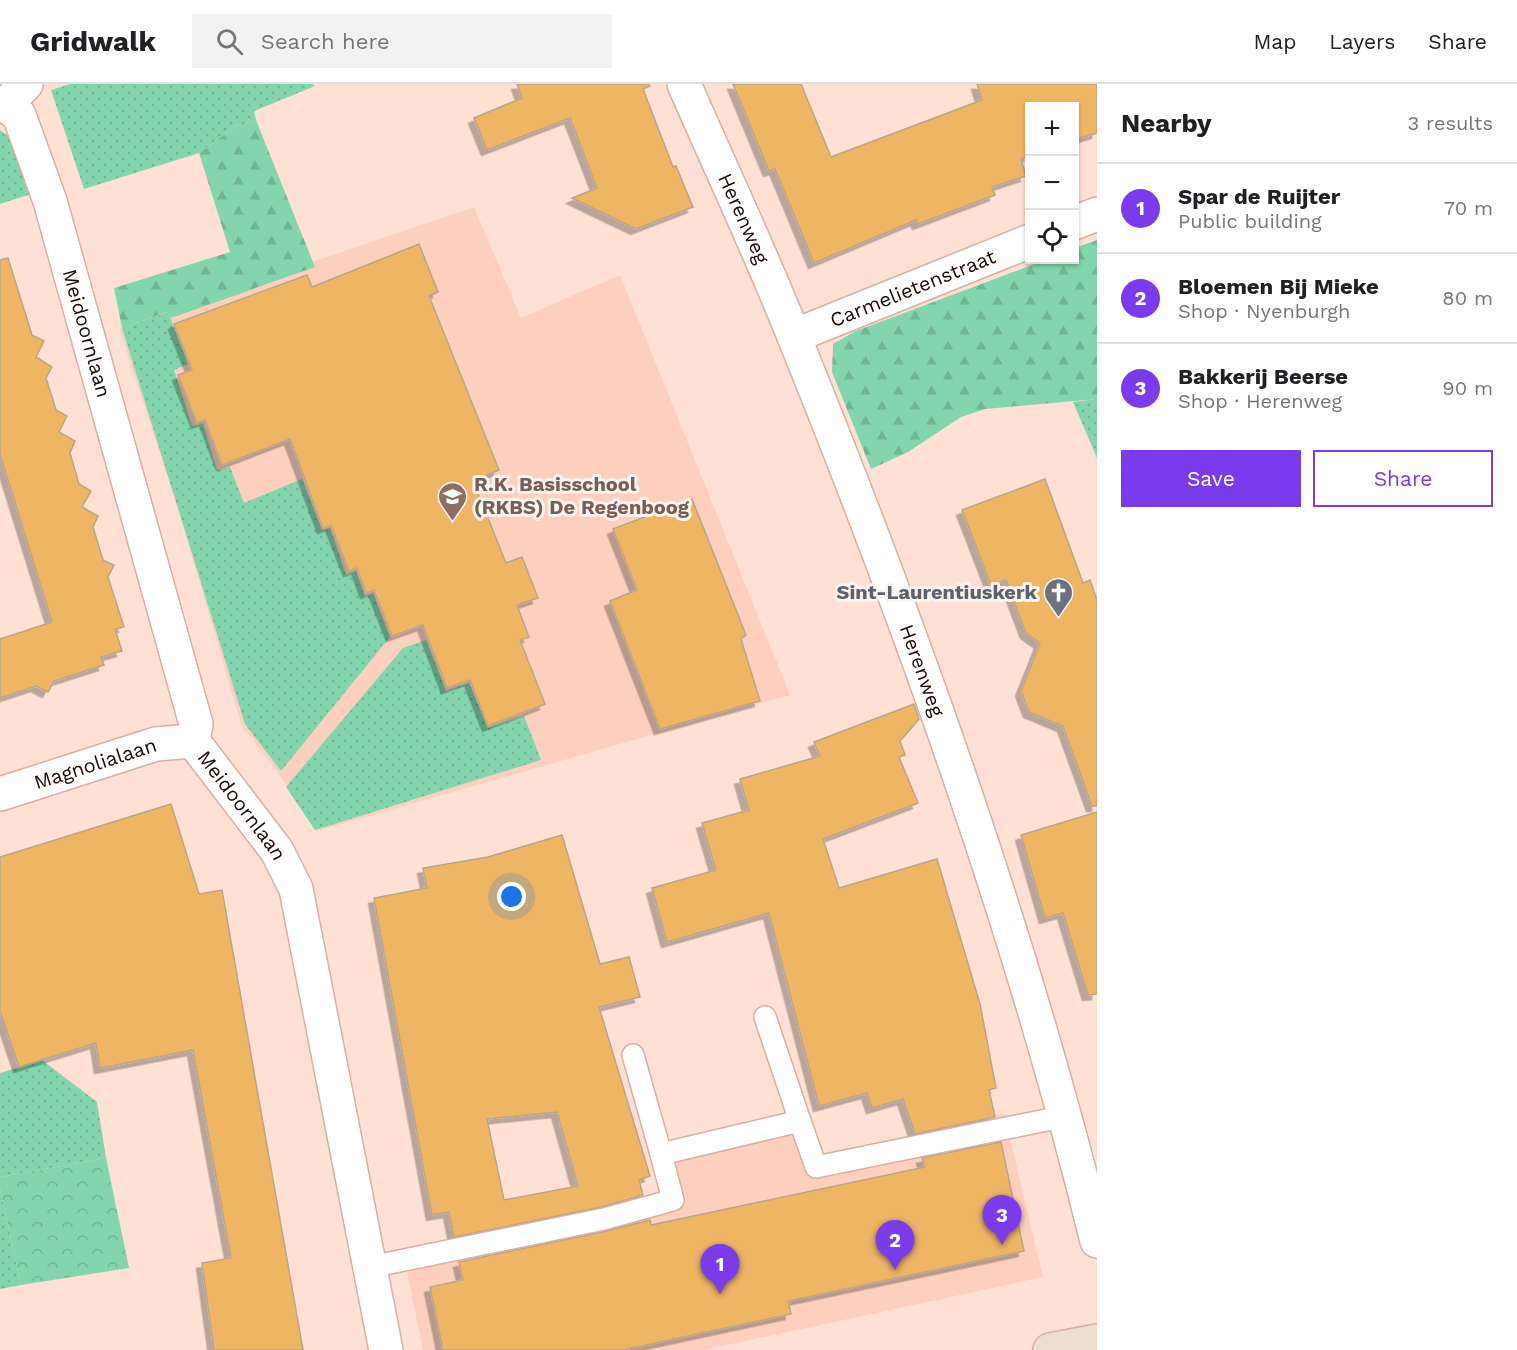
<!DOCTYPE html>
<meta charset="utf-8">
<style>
body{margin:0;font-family:"Work Sans",sans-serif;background:#f2f2f2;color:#202124}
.controls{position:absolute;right:18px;top:18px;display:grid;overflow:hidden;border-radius:0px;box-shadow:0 2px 4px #0004}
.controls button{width:54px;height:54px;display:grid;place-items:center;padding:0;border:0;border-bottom:2px solid #e0e0e0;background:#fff;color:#202124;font:30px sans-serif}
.you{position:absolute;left:512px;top:813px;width:21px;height:21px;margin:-15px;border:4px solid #fff;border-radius:50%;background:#1a73e8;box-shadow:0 0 0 9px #1a73e833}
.badge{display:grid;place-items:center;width:39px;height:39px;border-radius:50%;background:#7c3aed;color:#fff;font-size:20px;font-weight:700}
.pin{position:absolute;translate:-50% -50px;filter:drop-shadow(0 2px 3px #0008)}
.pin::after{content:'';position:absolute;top:32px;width:21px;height:18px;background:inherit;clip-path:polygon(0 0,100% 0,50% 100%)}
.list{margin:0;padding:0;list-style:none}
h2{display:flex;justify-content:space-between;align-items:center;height:78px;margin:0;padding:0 24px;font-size:26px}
h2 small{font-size:20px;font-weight:400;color:#757577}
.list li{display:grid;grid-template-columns:39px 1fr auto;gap:18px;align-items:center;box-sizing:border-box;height:90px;padding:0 24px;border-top:2px solid #e0e0e0}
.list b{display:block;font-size:22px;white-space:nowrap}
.list p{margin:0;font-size:20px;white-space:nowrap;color:#757577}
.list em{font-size:20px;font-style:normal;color:#757577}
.actions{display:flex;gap:12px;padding:18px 24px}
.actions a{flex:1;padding:14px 0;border:2px solid #7c3aed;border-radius:0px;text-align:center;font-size:21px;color:#7c3aed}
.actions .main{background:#7c3aed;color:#fff}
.icon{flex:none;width:33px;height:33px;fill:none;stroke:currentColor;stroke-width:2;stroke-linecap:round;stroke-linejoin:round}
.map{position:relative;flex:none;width:1097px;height:1266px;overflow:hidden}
header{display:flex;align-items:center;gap:36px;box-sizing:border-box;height:84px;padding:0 30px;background:#fff;border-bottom:2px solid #e0e0e0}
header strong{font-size:28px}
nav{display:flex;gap:33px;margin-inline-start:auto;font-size:21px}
.search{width:420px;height:54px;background:#f2f2f2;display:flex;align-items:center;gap:15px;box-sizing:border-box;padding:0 21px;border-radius:0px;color:#757577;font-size:22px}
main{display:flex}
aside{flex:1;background:#fff}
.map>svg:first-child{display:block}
.built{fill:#fdcfbf}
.grass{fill:url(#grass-dots)}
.forest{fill:url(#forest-firs)}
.park{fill:url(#park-crowns)}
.building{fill:#eeb565;stroke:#bba589;stroke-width:1.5;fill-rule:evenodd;filter:url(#shadow)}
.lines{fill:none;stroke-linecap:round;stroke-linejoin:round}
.lane-casing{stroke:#d5b1a4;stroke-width:24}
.street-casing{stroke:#d5b1a4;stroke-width:36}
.secondary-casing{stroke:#d5b1a4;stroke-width:36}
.lane{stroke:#fff;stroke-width:21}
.street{stroke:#fff;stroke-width:33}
.secondary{stroke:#eedecd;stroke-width:33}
.labels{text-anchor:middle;stroke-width:6;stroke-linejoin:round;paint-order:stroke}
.street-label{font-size:20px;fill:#170b07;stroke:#fbf3f0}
.education-label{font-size:20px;font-weight:bold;fill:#785e54;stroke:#fbf3f0;text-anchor:start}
.worship-label{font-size:20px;font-weight:bold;fill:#5b616d;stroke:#fbf3f0;text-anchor:end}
</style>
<header>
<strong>Gridwalk</strong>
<div class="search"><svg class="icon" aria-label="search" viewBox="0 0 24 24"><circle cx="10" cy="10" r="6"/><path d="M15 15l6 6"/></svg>Search here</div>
<nav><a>Map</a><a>Layers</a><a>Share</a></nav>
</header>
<main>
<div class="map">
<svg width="1097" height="1266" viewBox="0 0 1097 1266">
<defs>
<pattern id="grass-dots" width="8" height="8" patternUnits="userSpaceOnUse" patternTransform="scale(1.5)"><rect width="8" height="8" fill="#82d5ac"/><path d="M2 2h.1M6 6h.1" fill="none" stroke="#70b692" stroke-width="1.8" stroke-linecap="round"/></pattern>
<pattern id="forest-firs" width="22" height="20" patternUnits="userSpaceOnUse" patternTransform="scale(1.5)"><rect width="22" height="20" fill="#82d5ac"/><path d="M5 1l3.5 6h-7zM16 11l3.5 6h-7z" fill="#70b692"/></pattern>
<pattern id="park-crowns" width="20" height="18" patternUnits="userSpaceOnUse" patternTransform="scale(1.5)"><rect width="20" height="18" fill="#82d5ac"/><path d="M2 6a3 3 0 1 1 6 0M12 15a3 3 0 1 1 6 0" fill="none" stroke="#70b692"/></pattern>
<filter id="shadow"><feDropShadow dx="-5.5" dy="5.5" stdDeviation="0" flood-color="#0004"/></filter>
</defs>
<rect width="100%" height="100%" fill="#ffe0d5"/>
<g class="built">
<polygon points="474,123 521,234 620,191 790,611 317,747 277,687 241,640 180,431 119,244"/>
<polygon points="1004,1029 1043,1193 704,1266 423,1266 404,1173 679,1108 672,1077 796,1048 803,1076"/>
</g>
<g class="grass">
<polygon points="70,0 312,0 315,2 254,27 256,36 236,42 199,69 84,105 51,6"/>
<polygon points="0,46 11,54 31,110 0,120"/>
<polygon points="168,228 188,280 174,286 192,342 203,340 217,386 230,383 244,419 302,395 322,446 330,444 346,491 356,487 365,513 373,509 390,553 281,687 245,640 122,244"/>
<polygon points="1097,315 1097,374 1073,318"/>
<polygon points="426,556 446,607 469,599 488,644 524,632 541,676 315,746 286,703 403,564"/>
<polygon points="42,976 97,1018 106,1074 0,1093 0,989"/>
<polygon points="0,1105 21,1201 0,1205"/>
</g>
<g class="forest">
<polygon points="256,36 315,183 171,234 167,228 122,244 114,204 230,168 199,69 236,42"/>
<polygon points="1097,156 1097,315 985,325 961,333 908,368 871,385 832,288 833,260 856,247 1045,176 1074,176 1075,164"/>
</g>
<polygon class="park" points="106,1074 129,1184 21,1201 0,1105 0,1093"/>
<g class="building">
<polygon points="517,0 649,0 650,2 643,5 673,83 676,82 693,123 636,145 572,114 597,104 570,34 487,66 474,34 522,14"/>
<polygon points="733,0 801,0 831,73 982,16 977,0 1097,0 1097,49 1074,56 1074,22 1029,22 1029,72 1021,75 1026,92 992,103 995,111 918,140 916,136 814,179 775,85 769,87"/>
<polygon points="419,160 438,208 429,212 499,386 473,397 506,479 522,473 538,514 517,521 529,553 520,556 545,620 488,642 470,596 447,604 423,541 392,552 374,506 366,509 357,484 349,487 331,441 323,444 290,355 222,381 205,336 197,339 178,291 192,286 174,240 307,191 312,203"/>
<polygon points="8,174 32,251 44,257 36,273 52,283 46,294 56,326 67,332 59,348 75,357 70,369 79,400 91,407 82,423 98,432 93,443 103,476 114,481 108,493 124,543 115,545 122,567 101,573 104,581 54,597 48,608 36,602 0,614 0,555 52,538 0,370 0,176"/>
<polygon points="1045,395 1083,499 1090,496 1097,516 1097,722 1092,722 1063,642 1029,628 1021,607 1040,559 1026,549 1006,496 991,501 962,426"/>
<polygon points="692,415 746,551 741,555 760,617 660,645 610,517 637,506 613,445"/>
<polygon points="914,620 919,635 900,657 905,671 899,673 918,719 823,755 839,804 937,775 980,920 996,1004 989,1006 995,1033 915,1050 903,1015 872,1024 867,1009 819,1022 769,829 667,858 652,804 716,786 702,739 749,726 740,695 820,672 814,658"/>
<polygon points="171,720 199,810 222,806 303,1266 214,1266 202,1179 231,1174 193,966 100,984 96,959 19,983 0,927 0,773"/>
<polygon points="1097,728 1097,910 1088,911 1063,829 1045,834 1021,751"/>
<path d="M 562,751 L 600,880 L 629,873 L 640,913 L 599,923 L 650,1092 L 639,1096 L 643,1111 L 601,1123 L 454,1153 L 449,1128 L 432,1131 L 374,814 L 427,804 L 423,784 L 488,773 ZM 557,1028 L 578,1102 L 504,1116 L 487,1035 Z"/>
<polygon points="1001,1058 1024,1167 788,1217 791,1230 623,1266 443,1266 430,1203 463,1196 459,1178 607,1147 650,1136 651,1141 925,1083 922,1074"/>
</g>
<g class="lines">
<defs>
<g id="lane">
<polyline points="765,933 800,1037"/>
<polyline points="633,971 661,1070"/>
<polyline points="370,1183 604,1135 673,1116 661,1070 800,1037 816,1083 1066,1032"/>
</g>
<g id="street">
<path id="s1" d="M 684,0 C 721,85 761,169 795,255 C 914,549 1021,848 1097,1157"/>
<polyline points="0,20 5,21 26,0"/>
<path id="s2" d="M 5,21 L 19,31 L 50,117 L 196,640 L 193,657 L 277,767 L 296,805 L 386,1266"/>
<polyline points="1074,139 1097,130"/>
<path id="s3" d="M 794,252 L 1030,157"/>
<path id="s4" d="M 0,710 L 156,660 L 193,657"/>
</g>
<polyline id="secondary" points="1050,1266 1097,1257"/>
</defs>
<use href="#lane" class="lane-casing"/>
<use href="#street" class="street-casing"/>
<use href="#secondary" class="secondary-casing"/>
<use href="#lane" class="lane"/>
<use href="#street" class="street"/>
<use href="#secondary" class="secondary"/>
</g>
<defs>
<symbol id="school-pin" viewBox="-11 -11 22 30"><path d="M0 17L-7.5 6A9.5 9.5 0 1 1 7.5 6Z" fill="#8d6e63" stroke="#fbf3f0"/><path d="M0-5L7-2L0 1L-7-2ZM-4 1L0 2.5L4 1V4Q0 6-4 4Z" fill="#fff"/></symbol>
<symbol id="church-pin" viewBox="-11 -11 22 30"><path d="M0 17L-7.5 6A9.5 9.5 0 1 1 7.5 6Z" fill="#6b7280" stroke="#fbf3f0"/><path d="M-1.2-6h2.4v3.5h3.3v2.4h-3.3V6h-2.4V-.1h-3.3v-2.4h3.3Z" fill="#fff"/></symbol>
</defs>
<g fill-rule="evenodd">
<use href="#school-pin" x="436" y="396" width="33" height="45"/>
<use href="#church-pin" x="1042" y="492" width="33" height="45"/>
</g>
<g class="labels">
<g class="street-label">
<text dy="7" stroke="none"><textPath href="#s1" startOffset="147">Herenweg</textPath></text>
<text dy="7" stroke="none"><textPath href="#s3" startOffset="128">Carmelietenstraat</textPath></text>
<text dy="7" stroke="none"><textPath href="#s2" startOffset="246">Meidoornlaan</textPath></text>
<text dy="7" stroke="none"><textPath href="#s1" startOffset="633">Herenweg</textPath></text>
<text dy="7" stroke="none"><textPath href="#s4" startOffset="100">Magnolialaan</textPath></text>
<text dy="7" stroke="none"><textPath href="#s2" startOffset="750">Meidoornlaan</textPath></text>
</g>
<g class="education-label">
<text x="474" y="407">R.K. Basisschool<tspan x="474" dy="23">(RKBS) De Regenboog</tspan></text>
</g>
<g class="worship-label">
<text x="1037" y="515">Sint-Laurentiuskerk</text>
</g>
</g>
</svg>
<div class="controls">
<button>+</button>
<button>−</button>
<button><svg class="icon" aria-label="locate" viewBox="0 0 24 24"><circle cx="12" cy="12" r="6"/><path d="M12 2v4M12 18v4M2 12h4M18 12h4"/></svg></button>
</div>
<div class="you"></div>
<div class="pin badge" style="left:720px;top:1210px">1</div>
<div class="pin badge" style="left:895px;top:1186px">2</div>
<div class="pin badge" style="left:1002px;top:1161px">3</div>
</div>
<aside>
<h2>Nearby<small>3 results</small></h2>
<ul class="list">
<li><span class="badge">1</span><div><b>Spar de Ruijter</b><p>Public building</p></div><em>70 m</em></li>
<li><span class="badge">2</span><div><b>Bloemen Bij Mieke</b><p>Shop · Nyenburgh</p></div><em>80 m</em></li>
<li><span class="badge">3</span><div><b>Bakkerij Beerse</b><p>Shop · Herenweg</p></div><em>90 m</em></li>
</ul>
<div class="actions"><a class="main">Save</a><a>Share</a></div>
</aside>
</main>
